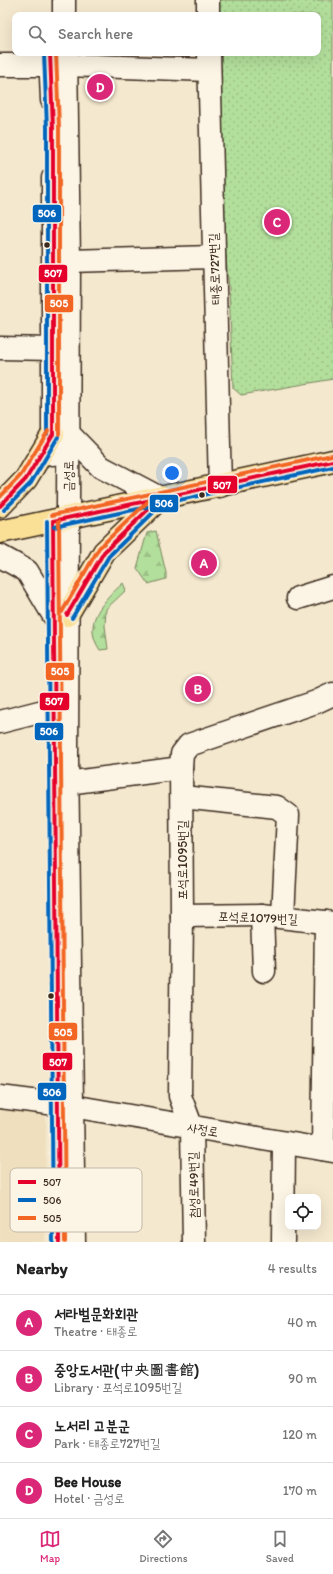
<!DOCTYPE html>
<meta charset="utf-8">
<style>
body{margin:0;font-family:Itim,"LXGW WenKai TC","Poor Story",sans-serif;background:#f2f2f2;color:#222}
.controls{position:absolute;right:12px;bottom:12px;display:grid;overflow:hidden;border-radius:8px;box-shadow:0 4px 16px #0002}
.controls button{width:36px;height:36px;display:grid;place-items:center;padding:0;border:0;border-bottom:1px solid #e0e0e0;background:#fff;color:#222;font:20px sans-serif}
.you{position:absolute;left:172px;top:473px;width:14px;height:14px;margin:-10px;border:3px solid #fff;border-radius:50%;background:#1a73e8;box-shadow:0 0 0 6px #1a73e833}
.badge{display:grid;place-items:center;width:26px;height:26px;border-radius:50%;background:#db2777;color:#fff;font-size:13px;font-weight:700}
.pin{position:absolute;translate:-50% -50%;border:2px solid #fff;box-shadow:0 1px 4px #0006}
.list{margin:0;padding:0;list-style:none}
h2{display:flex;justify-content:space-between;align-items:center;height:52px;margin:0;padding:0 16px;font-size:17px}
h2 small{font-size:13px;font-weight:400;color:#767676}
.list li{display:grid;grid-template-columns:26px 1fr auto;gap:12px;align-items:center;box-sizing:border-box;height:56px;padding:0 16px;border-top:1px solid #e0e0e0}
.list b{display:block;font-size:15px;white-space:nowrap}
.list p{margin:0;font-size:13px;white-space:nowrap;color:#767676}
.list em{font-size:13px;font-style:normal;color:#767676}
.icon{flex:none;width:22px;height:22px;fill:none;stroke:currentColor;stroke-width:2;stroke-linecap:round;stroke-linejoin:round}
.map{position:relative;flex:none;width:333px;height:1242px;overflow:hidden}
.search{position:absolute;background:#fff;box-shadow:0 4px 16px #0002;left:12px;right:12px;top:12px;height:44px;display:flex;align-items:center;gap:10px;box-sizing:border-box;padding:0 14px;border-radius:8px;color:#767676;font-size:15px}
.sheet{height:276px;background:#fff}
nav{display:flex;justify-content:space-around;align-items:center;box-sizing:border-box;height:56px;border-top:1px solid #e0e0e0;background:#fff;font-size:11px;color:#767676}
nav a{display:grid;justify-items:center;gap:2px}
nav .on{color:#db2777}
.map>svg:first-child{display:block}
.built{fill:#efdfbe}
.grass{fill:url(#grass-dots);stroke:#77845d}
.forest{fill:url(#forest-firs);stroke:#77845d}
.lines{fill:none;stroke-linecap:round;stroke-linejoin:round}
.minor-casing{stroke:#3b2a1e;stroke-width:25}
.major-casing{stroke:#3b2a1e;stroke-width:25}
.minor{stroke:#fcf5e5;stroke-width:22}
.major{stroke:#fadf96;stroke-width:22}
.bus-1-casing{stroke:#fcf5e5;stroke-width:7}
.bus-2-casing{stroke:#fcf5e5;stroke-width:7}
.bus-3-casing{stroke:#fcf5e5;stroke-width:7}
.bus-1{stroke:#e4002b;stroke-width:4}
.bus-2{stroke:#0065bd;stroke-width:4}
.bus-3{stroke:#f26522;stroke-width:4}
.bus-dot{fill:#3b2a1e;stroke:#fcf5e5;stroke-width:1.5}
.labels{text-anchor:middle;stroke-width:3;stroke-linejoin:round;paint-order:stroke}
.street-label{font-size:13px;fill:#3b2a1e;stroke:#fcf5e5}
.key{fill:#fcf5e5;stroke:#c2b8a9;stroke-width:1}
.key-label{font-size:11px;fill:#3b2a1e}
.line-badge{stroke:#fcf5e5;stroke-width:1.5}
.badge-label{font-size:11px;text-anchor:middle;font-weight:bold;fill:#fff}
</style>
<div class="map">
<svg width="333" height="1242" viewBox="0 0 333 1242">
<defs>
<pattern id="grass-dots" width="8" height="8" patternUnits="userSpaceOnUse"><rect width="8" height="8" fill="#b3df9c"/><path d="M2 2h.1M6 6h.1" fill="none" stroke="#9bc086" stroke-width="1.8" stroke-linecap="round"/></pattern>
<pattern id="forest-firs" width="22" height="20" patternUnits="userSpaceOnUse"><rect width="22" height="20" fill="#b3df9c"/><path d="M5 1l3.5 6h-7zM16 11l3.5 6h-7z" fill="#9bc086"/></pattern>
</defs>
<rect width="100%" height="100%" fill="#f4e8ce"/>
<filter id="ink" filterUnits="userSpaceOnUse"><feTurbulence type="fractalNoise" baseFrequency=".025" numOctaves="2"/><feDisplacementMap in="SourceGraphic" scale="8" xChannelSelector="R" yChannelSelector="G"/><feConvolveMatrix kernelMatrix="1 2 1 2 8 2 1 2 1" color-interpolation-filters="sRGB"/></filter>
<g filter="url(#ink)">
<polygon class="built" points="0,1104 42,1109 46,1123 45,1242 0,1242"/>
<polygon class="grass" points="214,0 333,0 333,379 241,395 233,388 229,287 215,157 214,53 318,53 318,15 214,15"/>
<g class="forest">
<polygon points="156,531 166,573 166,579 148,584 137,568 147,533"/>
<path d="M 123,583 L 126,590 L 106,609 L 105,626 L 108,649 L 100,650 C 81,622 104,601 123,583 Z"/>
</g>
<g class="lines">
<defs>
<g id="minor">
<polyline points="64,0 64,15"/>
<polyline points="208,0 208,15"/>
<polyline points="50,53 52,100"/>
<polyline points="66,53 69,261 67,758 74,1242"/>
<polyline points="209,53 220,486"/>
<polyline points="0,65 66,65 209,70"/>
<polyline points="53,178 53,454"/>
<polyline points="69,261 214,257"/>
<polyline points="0,348 53,349"/>
<polyline points="69,434 101,467 160,498"/>
<polyline points="0,556 27,571 54,616"/>
<polyline points="298,598 333,587"/>
<polyline points="0,722 55,708"/>
<polyline points="67,783 181,768"/>
<polyline points="182,797 277,807 288,815 283,916"/>
<polyline points="262,915 264,971"/>
<polyline points="182,916 262,915 333,923"/>
<polyline points="0,1097 72,1106 333,1151"/>
<polyline points="323,1149 326,922"/>
<polyline points="194,1242 192,1128 180,1096 182,916 181,768 182,754 189,745 316,702 333,694"/>
<polyline points="283,1242 284,1143"/>
</g>
<g id="major">
<polyline points="0,506 26,479 53,434"/>
<polyline points="0,532 333,461"/>
<polyline points="67,615 104,552 160,498"/>
</g>
</defs>
<use href="#minor" class="minor-casing"/>
<use href="#major" class="major-casing"/>
<use href="#minor" class="minor"/>
<use href="#major" class="major"/>
<defs>
<g id="bus-1">
<polyline points="50,53 53,128 53,434"/>
<polyline points="0,506 26,479 53,434"/>
<polyline points="53,521 59,1242"/>
<polyline points="53,521 333,461"/>
<polyline points="67,615 104,552 160,498"/>
</g>
<g id="bus-2">
<polyline points="44,53 47,128 47,434"/>
<polyline points="4,510 31,483 58,437"/>
<polyline points="47,521 53,1242"/>
<polyline points="54,527 333,467"/>
<polyline points="72,618 109,556 164,502"/>
</g>
<g id="bus-3">
<polyline points="56,53 59,128 59,434"/>
<polyline points="0,497 21,475 48,431"/>
<polyline points="52,515 332,455"/>
<polyline points="59,521 65,1242"/>
<polyline points="62,612 99,548 156,494"/>
</g>
</defs>
<use href="#bus-1" class="bus-1-casing"/>
<use href="#bus-2" class="bus-2-casing"/>
<use href="#bus-3" class="bus-3-casing"/>
<use href="#bus-1" class="bus-1"/>
<use href="#bus-2" class="bus-2"/>
<use href="#bus-3" class="bus-3"/>
</g>
</g>
<g class="bus-dot">
<circle cx="47" cy="245" r="3.5"/>
<circle cx="202" cy="495" r="3.5"/>
<circle cx="51" cy="996" r="3.5"/>
</g>
<g class="labels">
<g class="street-label">
<text transform="translate(214 269) rotate(-92)" y="5">태종로727번길</text>
<text transform="translate(68 476) rotate(-89)" y="5">금성로</text>
<text transform="translate(182 860) rotate(-90)" y="5">포석로1095번길</text>
<text transform="translate(258 917) rotate(2)" y="5">포석로1079번길</text>
<text transform="translate(203 1129) rotate(10)" y="5">사정로</text>
<text transform="translate(193 1185) rotate(-91)" y="5">첨성로49번길</text>
</g>
</g>
<rect x="10" y="1168" width="132" height="64" rx="6" class="key"/>
<rect x="18" y="1180" width="18" height="4" fill="#e4002b"/>
<rect x="18" y="1198" width="18" height="4" fill="#0065bd"/>
<rect x="18" y="1216" width="18" height="4" fill="#f26522"/>
<g class="key-label">
<text x="43" y="1186">507</text>
<text x="43" y="1204">506</text>
<text x="43" y="1222">505</text>
</g>
<g class="line-badge">
<rect x="32" y="204" width="30" height="19" rx="4" fill="#0065bd"/>
<rect x="38" y="264" width="30" height="19" rx="4" fill="#e4002b"/>
<rect x="44" y="294" width="30" height="19" rx="4" fill="#f26522"/>
<rect x="207" y="475" width="31" height="19" rx="4" fill="#e4002b"/>
<rect x="149" y="494" width="30" height="19" rx="4" fill="#0065bd"/>
<rect x="45" y="662" width="30" height="19" rx="4" fill="#f26522"/>
<rect x="39" y="692" width="31" height="19" rx="4" fill="#e4002b"/>
<rect x="34" y="722" width="30" height="19" rx="4" fill="#0065bd"/>
<rect x="48" y="1022" width="30" height="19" rx="4" fill="#f26522"/>
<rect x="42" y="1052" width="31" height="19" rx="4" fill="#e4002b"/>
<rect x="37" y="1082" width="30" height="19" rx="4" fill="#0065bd"/>
</g>
<g class="badge-label">
<text x="47" y="217">506</text>
<text x="53" y="277">507</text>
<text x="59" y="307">505</text>
<text x="222" y="489">507</text>
<text x="164" y="507">506</text>
<text x="60" y="675">505</text>
<text x="54" y="705">507</text>
<text x="49" y="735">506</text>
<text x="63" y="1036">505</text>
<text x="58" y="1066">507</text>
<text x="52" y="1096">506</text>
</g>
</svg>
<div class="controls">
<button><svg class="icon" aria-label="locate" viewBox="0 0 24 24"><circle cx="12" cy="12" r="6"/><path d="M12 2v4M12 18v4M2 12h4M18 12h4"/></svg></button>
</div>
<div class="you"></div>
<div class="pin badge" style="left:204px;top:563px">A</div>
<div class="pin badge" style="left:198px;top:689px">B</div>
<div class="pin badge" style="left:277px;top:222px">C</div>
<div class="pin badge" style="left:100px;top:87px">D</div>
<div class="search"><svg class="icon" aria-label="search" viewBox="0 0 24 24"><circle cx="10" cy="10" r="6"/><path d="M15 15l6 6"/></svg>Search here</div>
</div>
<section class="sheet">
<h2>Nearby<small>4 results</small></h2>
<ul class="list">
<li><span class="badge">A</span><div><b>서라벌문화회관</b><p>Theatre · 태종로</p></div><em>40 m</em></li>
<li><span class="badge">B</span><div><b>중앙도서관(中央圖書館)</b><p>Library · 포석로1095번길</p></div><em>90 m</em></li>
<li><span class="badge">C</span><div><b>노서리 고분군</b><p>Park · 태종로727번길</p></div><em>120 m</em></li>
<li><span class="badge">D</span><div><b>Bee House</b><p>Hotel · 금성로</p></div><em>170 m</em></li>
</ul>
</section>
<nav>
<a class="on"><svg class="icon" aria-label="map" viewBox="0 0 24 24"><path d="M3 6l6-2 6 2 6-2v14l-6 2-6-2-6 2zM9 4v14M15 6v14"/></svg>Map</a>
<a><svg class="icon" aria-label="directions" viewBox="0 0 24 24"><path d="M12 3l9 9-9 9-9-9zM9 14v-3h6M13 9l2 2-2 2"/></svg>Directions</a>
<a><svg class="icon" aria-label="saved" viewBox="0 0 24 24"><path d="M7 4h10v16l-5-4-5 4z"/></svg>Saved</a>
</nav>
